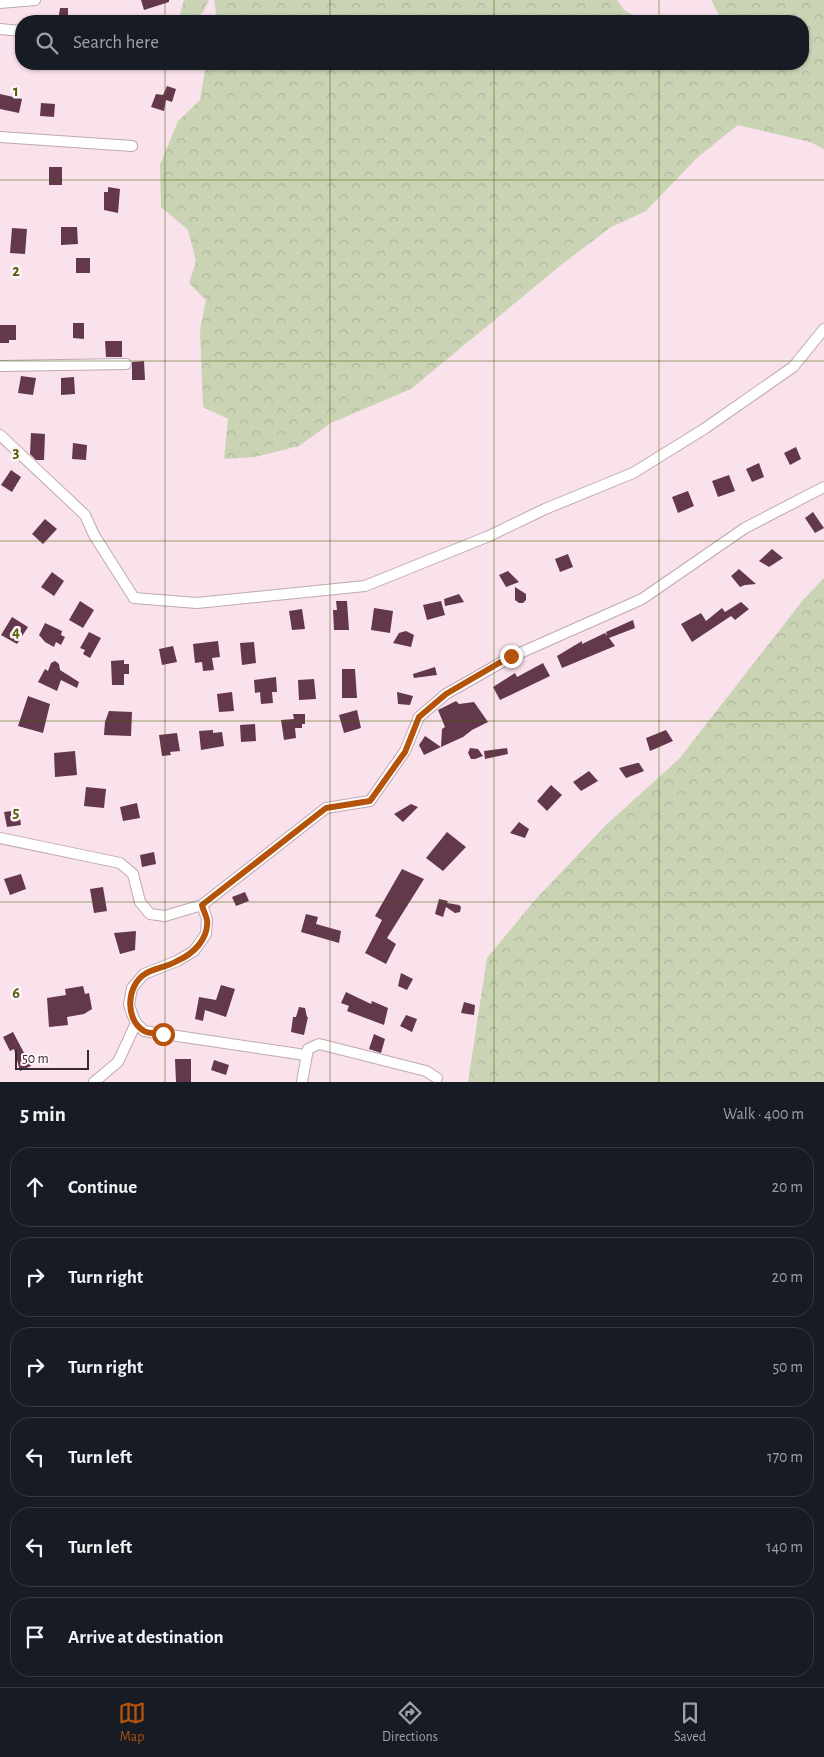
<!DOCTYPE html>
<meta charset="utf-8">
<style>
body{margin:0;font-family:"Alegreya Sans",sans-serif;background:#242831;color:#f1f3f6}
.scale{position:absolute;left:15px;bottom:12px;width:74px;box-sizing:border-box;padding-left:5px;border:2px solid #362c30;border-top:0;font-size:14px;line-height:18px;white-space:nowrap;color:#362c30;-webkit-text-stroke:4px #fef3f8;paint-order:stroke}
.stop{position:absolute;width:15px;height:15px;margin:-11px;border:4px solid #b45309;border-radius:50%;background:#fff}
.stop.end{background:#b45309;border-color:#fff;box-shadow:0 1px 5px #0008}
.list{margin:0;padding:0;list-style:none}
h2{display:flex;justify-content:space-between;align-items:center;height:65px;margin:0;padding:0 20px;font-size:21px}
h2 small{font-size:16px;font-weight:400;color:#9ea1a6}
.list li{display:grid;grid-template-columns:32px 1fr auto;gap:15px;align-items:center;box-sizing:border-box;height:80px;margin:0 10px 10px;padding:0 10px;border:1px solid #363941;border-radius:20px}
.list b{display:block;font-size:19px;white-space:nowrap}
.list em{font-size:16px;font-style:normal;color:#9ea1a6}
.icon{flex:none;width:28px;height:28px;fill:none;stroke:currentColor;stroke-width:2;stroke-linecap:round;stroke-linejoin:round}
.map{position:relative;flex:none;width:824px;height:1082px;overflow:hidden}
.search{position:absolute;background:#171b24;box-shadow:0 1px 4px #0004;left:15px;right:15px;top:15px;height:55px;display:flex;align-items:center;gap:12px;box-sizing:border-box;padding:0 18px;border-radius:20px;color:#9ea1a6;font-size:19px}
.sheet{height:605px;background:#171b24}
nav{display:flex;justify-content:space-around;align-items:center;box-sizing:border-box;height:70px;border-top:1px solid #363941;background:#171b24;font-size:14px;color:#9ea1a6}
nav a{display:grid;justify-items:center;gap:2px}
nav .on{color:#b45309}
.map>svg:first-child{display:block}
.forest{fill:url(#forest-crowns)}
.building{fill:#63374c}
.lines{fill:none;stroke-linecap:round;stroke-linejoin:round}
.minor-casing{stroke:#bfa8b2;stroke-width:12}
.minor{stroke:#fff;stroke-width:10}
.route{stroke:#b45309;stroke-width:6}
.grid{fill:none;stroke:#4f6109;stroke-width:1;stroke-opacity:0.55}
.grid-label{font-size:16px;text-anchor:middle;font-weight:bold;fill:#4f6109;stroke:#fef3f8;stroke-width:5;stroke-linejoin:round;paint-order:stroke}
</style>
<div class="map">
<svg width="824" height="1082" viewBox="0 0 824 1082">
<defs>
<pattern id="forest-crowns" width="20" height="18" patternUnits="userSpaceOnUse" patternTransform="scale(1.25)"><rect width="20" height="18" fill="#cad4b5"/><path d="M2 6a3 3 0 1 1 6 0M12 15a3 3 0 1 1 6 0" fill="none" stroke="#aeb69c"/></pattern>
</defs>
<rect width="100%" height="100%" fill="#fae2ec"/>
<g class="forest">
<polygon points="184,0 209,0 203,12 193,21 178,21"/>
<polygon points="214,0 617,0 624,10 644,21 214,21 216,13"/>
<polygon points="711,0 824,0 824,149 810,142 738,125 698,157 646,211 611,227 561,265 411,389 331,423 299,446 255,457 224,459 228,419 203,407 200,330 206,300 189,283 196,261 188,230 161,207 160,165 178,121 200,100 206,64 803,64 803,21 724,21 722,20"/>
<polygon points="824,578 824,1082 468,1082 487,958 535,900 606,825 679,759 803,600"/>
</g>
<g class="building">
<polygon points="141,0 169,0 169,2 144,10"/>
<polygon points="60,8 68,8 68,21 58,21"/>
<polygon points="167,86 176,89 172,102 166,100 164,111 151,107 156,94 163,95"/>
<polygon points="0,94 22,99 19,113 0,109"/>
<polygon points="41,103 55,104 54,117 40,116"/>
<rect x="49" y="167" width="13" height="18"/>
<polygon points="108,187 120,189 118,213 104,210 104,192 108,192"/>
<polygon points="61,227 77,227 78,244 61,245"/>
<polygon points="12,228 27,229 25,254 10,253"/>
<rect x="76" y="258" width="14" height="15"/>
<polygon points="73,323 84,323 84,339 73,338"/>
<polygon points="0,325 16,325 16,340 9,340 9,343 0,343"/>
<polygon points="105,341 122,341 122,357 106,357"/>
<polygon points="144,361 145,380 132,380 132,362"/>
<polygon points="21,376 36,378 33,395 18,393"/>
<polygon points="74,377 75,394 61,395 61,378"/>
<polygon points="31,433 45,434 44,460 36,460 30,454"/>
<polygon points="73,443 87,445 86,460 72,459"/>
<polygon points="796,447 801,459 790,465 784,453"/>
<polygon points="759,463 764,477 752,482 746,469"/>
<polygon points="11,470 21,477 12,492 1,485"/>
<polygon points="729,475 735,491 718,497 712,481"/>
<polygon points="688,491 694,506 678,513 672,497"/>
<polygon points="813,512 824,528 815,533 805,518"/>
<polygon points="45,519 57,529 43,544 32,534"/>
<polygon points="772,549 783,558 769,567 759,561"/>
<polygon points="568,554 573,567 560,572 555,559"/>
<polygon points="739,569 756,584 745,585 740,587 731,576"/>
<polygon points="508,571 519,582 506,587 499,575"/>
<polygon points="52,572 64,581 54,596 41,587"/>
<polygon points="515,587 526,594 526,600 523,603 519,603 515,600"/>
<polygon points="459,594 464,602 445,606 444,599"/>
<polygon points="80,601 94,610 83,628 69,620"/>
<polygon points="336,601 347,601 349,630 334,630 333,610 337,610"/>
<polygon points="441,601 445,615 427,620 423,605"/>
<polygon points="741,602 749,609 735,620 731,616 692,642 681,624 701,613 706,621 722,608 725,612"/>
<polygon points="374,608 393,611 390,633 371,630"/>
<polygon points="302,609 305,629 292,630 289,611"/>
<polygon points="12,617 28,627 17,644 1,635"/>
<polygon points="633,620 635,628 609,638 615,646 562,668 557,656 582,641 582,644 605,633 607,636 606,632"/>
<polygon points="45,623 62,631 61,635 65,637 61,645 56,642 54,647 45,642 39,635"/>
<polygon points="406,631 414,635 411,647 393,643 399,633"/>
<polygon points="89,632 101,638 90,658 83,654 85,650 80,648"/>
<polygon points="218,641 220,657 212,658 214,670 203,671 202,662 195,663 193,644"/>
<polygon points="254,642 256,663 242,665 240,643"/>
<polygon points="173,646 177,662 162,665 159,649"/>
<polygon points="124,660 124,664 129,664 129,674 124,674 124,685 112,685 111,661"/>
<polygon points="55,661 59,664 60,670 79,682 77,688 61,680 57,691 38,682 45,669 48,671 51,663"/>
<polygon points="543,663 550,676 500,700 493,687 515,673 517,677"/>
<polygon points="435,667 437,675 414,678 413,674"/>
<polygon points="342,669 355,669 357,698 342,698"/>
<polygon points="276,677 277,692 272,692 273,703 261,704 260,692 255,693 254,680"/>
<polygon points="314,679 316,699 299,700 298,680"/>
<polygon points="232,692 234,711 219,712 217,694"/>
<polygon points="397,692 413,696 410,705 398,704"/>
<polygon points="28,696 50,704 43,733 18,726"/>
<polygon points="456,701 459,704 474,702 488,722 472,730 463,737 441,747 442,729 445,727 438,710"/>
<polygon points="357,710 361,728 344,733 339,715"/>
<polygon points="109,711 132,712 131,736 104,735 105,722"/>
<polygon points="293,714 305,714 305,724 302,724 302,728 295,728 296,738 284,740 281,720 294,719"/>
<polygon points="255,724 256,741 241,742 240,725"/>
<polygon points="213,730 213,733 222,732 224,746 201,750 199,731"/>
<polygon points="666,730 673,741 650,751 646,738"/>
<polygon points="177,733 180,751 170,752 171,755 162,756 159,735"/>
<polygon points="425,736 441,747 424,755 419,745"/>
<polygon points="470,748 478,749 483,756 475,759 471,759 468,753"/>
<polygon points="507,748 508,754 485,759 484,751"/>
<polygon points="75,751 77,775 55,777 54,753"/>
<polygon points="637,763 639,763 644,771 626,778 619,768"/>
<polygon points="589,771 598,781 581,791 573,782"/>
<polygon points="551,785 562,795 547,811 537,801"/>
<polygon points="86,787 106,789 104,808 84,806"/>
<polygon points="137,803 140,818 123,821 120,807"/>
<polygon points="411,804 418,807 403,822 394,814"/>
<polygon points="19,810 21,825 7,827 4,812"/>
<polygon points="519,822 529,829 525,838 510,833"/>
<polygon points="447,832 466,847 443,871 426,858"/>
<polygon points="154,852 156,864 142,867 140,855"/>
<polygon points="402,869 424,879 387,938 396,944 386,964 365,953 382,920 375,916"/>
<polygon points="21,874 26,889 10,895 4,879"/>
<polygon points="103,887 107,911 94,913 90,889"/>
<polygon points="245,892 249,901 236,906 232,897"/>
<polygon points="439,899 448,901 447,903 459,905 461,907 460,912 455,913 446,907 443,917 435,914"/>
<polygon points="306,914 318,917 316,924 341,931 339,943 301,932"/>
<polygon points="136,931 135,950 120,954 114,933"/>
<polygon points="401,973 413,979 407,990 398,986"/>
<polygon points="221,985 235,989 226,1017 205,1010 203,1021 195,1019 199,997 216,1000"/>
<polygon points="83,986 85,994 89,993 92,1009 84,1014 67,1017 68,1025 49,1027 47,998 66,995 65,989"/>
<polygon points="346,992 371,1004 372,1001 388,1008 384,1025 347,1011 349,1006 341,1003"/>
<polygon points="464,1002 475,1005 474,1015 461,1013"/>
<polygon points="299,1007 305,1008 307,1017 308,1017 304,1035 291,1032 293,1017 296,1017"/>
<polygon points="406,1015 417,1019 412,1032 400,1026"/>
<polygon points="13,1032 31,1066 20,1071 14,1049 10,1051 3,1037"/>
<polygon points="374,1034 385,1039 381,1053 369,1049"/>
<polygon points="175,1059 191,1059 191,1082 176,1082"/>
<polygon points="214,1060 229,1065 226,1075 211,1070"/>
</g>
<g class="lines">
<defs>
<g id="minor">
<polyline points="0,3 35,0"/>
<polyline points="0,29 21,31"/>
<polyline points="0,137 132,146"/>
<polyline points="0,366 126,364"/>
<polyline points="0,435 85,515 94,535 134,598 197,603 365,586 489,536 545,509 633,473 704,429 793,367 824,329"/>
<polyline points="0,838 120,863 133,874 140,902 150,914 165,916 202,905 326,808 370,801 405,751 419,717 446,694 511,657 642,599 745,528 824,487"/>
<polyline points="202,905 207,919 206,934 194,951 177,961 144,974 132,988 129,1004 132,1014 136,1023 144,1031 305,1055"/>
<polyline points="94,1082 118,1062 136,1023"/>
<polyline points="302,1082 308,1049 319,1044 426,1071 437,1078"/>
</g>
</defs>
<use href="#minor" class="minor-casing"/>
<use href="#minor" class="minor"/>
</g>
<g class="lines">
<path class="route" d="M 163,1034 C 158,1033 149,1034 144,1031 C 124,1019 127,985 145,974 C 154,968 167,967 177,961 C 193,954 209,939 207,920 C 206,915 203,910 202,905 L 326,808 L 370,801 L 405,752 L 419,717 L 446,694 L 511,656"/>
</g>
<path class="grid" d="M 165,0 L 165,21M 330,0 L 330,21M 494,0 L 494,21M 659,0 L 659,21M 165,64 L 165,1082M 330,64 L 330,1082M 494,64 L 494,1082M 659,64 L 659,1082M 0,180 L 824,180M 0,361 L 824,361M 0,541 L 824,541M 0,721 L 824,721M 0,902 L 824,902"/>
<g class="grid-label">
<text x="16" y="96">1</text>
<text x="16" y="276">2</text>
<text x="16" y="457">3</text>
<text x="16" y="637">4</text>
<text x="16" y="817">5</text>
<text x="16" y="998">6</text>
</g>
</svg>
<div class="scale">50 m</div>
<div class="stop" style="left:163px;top:1034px"></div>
<div class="stop end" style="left:511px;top:656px"></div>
<div class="search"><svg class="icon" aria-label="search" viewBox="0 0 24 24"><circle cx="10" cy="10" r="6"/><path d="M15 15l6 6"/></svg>Search here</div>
</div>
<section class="sheet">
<h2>5 min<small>Walk · 400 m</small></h2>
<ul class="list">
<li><svg class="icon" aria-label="ahead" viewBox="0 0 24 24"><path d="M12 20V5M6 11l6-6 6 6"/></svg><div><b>Continue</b></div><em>20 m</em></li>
<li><svg class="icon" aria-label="right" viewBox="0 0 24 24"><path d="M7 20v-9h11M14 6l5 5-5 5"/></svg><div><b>Turn right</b></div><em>20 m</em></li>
<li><svg class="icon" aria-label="right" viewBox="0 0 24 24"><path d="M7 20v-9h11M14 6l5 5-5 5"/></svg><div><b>Turn right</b></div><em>50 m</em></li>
<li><svg class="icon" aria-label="left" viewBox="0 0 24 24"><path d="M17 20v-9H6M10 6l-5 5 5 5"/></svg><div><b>Turn left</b></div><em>170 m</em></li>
<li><svg class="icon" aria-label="left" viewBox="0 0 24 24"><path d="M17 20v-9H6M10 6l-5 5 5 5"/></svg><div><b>Turn left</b></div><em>140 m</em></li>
<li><svg class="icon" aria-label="arrive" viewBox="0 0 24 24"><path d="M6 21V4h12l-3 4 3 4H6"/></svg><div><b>Arrive at destination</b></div></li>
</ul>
</section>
<nav>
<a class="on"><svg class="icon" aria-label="map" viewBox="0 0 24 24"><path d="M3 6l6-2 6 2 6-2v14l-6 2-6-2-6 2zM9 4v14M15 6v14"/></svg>Map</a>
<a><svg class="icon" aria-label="directions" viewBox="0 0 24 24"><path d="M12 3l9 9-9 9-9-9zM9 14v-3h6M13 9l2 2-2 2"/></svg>Directions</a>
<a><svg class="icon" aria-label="saved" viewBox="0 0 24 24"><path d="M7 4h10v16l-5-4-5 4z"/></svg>Saved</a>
</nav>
